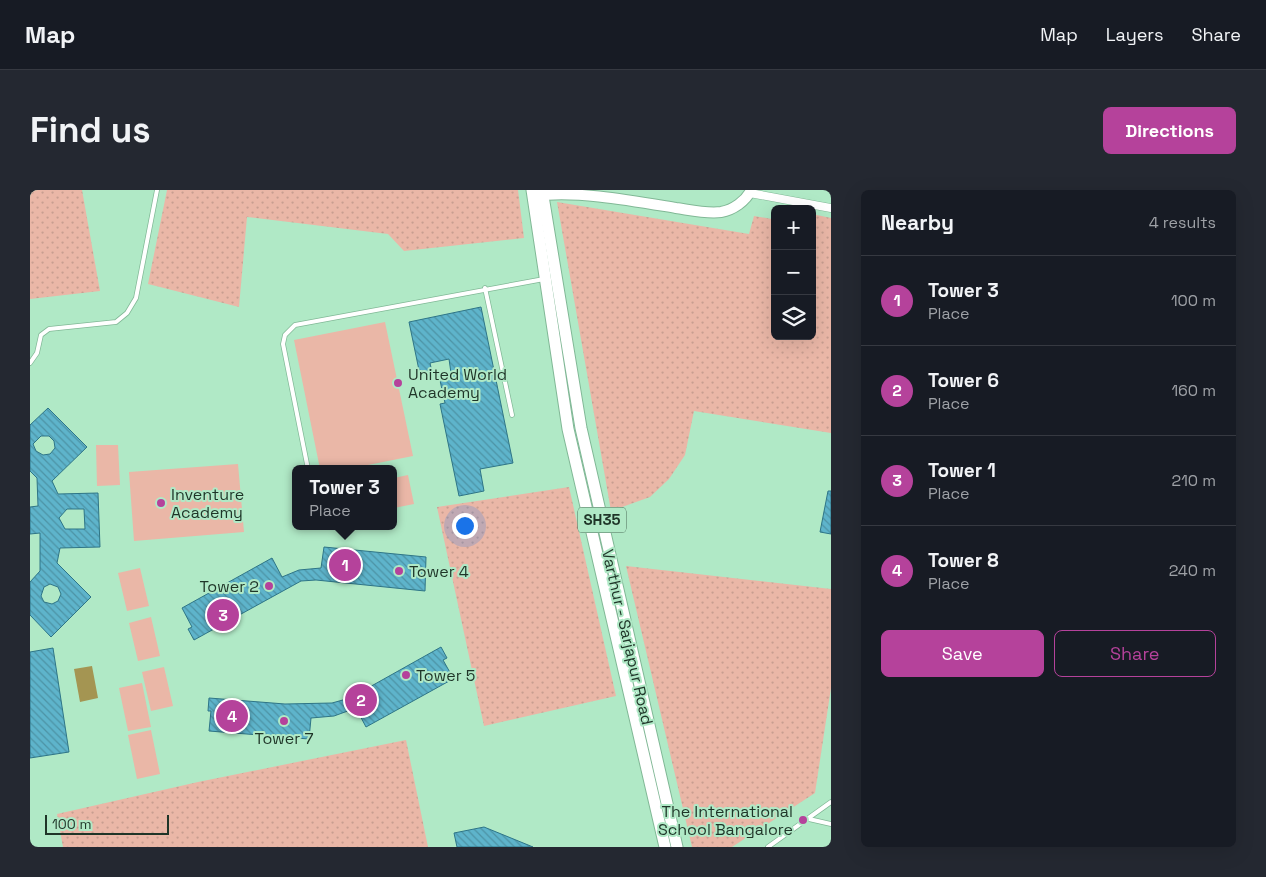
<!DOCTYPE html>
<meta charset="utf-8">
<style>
body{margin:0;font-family:"Space Grotesk",sans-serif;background:#242831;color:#f1f3f6}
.controls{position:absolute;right:15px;top:15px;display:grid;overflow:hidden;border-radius:8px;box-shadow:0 5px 20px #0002}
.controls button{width:45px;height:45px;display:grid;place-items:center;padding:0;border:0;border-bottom:1px solid #363941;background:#171b24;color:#f1f3f6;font:25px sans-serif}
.scale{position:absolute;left:15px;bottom:12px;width:124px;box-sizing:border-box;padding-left:5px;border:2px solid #1f3528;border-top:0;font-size:14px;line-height:18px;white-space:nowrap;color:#1f3528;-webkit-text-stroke:4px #b0e9c6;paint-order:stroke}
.you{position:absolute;left:434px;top:335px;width:18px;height:18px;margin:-12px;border:4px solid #fff;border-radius:50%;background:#1a73e8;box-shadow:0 0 0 8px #1a73e833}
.badge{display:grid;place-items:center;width:32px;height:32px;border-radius:50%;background:#b5429b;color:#fff;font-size:16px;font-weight:700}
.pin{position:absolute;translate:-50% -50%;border:2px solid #fff;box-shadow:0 1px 5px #0006}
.popup{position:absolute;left:262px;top:275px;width:105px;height:65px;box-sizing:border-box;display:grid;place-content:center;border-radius:8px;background:#171b24;filter:drop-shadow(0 1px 4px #0005);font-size:16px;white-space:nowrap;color:#9ea1a6}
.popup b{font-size:19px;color:#f1f3f6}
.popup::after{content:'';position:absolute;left:50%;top:100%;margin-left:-10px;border:10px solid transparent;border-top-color:#171b24}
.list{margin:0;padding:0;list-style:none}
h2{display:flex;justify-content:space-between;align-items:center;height:65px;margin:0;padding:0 20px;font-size:21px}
h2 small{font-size:16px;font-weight:400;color:#9ea1a6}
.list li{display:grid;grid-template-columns:32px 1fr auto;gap:15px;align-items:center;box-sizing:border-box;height:90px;padding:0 20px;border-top:1px solid #363941}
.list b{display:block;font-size:19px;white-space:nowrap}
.list p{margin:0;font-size:16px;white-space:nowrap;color:#9ea1a6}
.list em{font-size:16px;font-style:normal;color:#9ea1a6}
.actions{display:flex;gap:10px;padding:15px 20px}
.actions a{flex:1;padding:11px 0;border:1px solid #b5429b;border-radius:8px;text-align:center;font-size:18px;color:#b5429b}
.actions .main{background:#b5429b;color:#fff}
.icon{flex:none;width:28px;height:28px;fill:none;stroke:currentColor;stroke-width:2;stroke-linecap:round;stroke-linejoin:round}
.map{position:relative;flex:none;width:801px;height:657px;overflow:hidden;border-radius:8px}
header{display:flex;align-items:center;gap:30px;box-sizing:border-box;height:70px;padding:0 25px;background:#171b24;border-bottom:1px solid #363941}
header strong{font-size:24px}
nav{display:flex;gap:28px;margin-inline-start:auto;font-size:18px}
.intro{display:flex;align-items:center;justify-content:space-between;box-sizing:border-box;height:120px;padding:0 30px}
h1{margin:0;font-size:35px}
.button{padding:12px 22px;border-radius:8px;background:#b5429b;color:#fff;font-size:18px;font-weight:700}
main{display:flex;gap:30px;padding:0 30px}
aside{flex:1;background:#171b24;border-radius:8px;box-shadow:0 5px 20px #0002}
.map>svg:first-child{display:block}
.grass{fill:url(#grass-dots)}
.pitch{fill:#eab7a7}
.water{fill:#a49552}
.building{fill:url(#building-back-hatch);stroke:#2e7587;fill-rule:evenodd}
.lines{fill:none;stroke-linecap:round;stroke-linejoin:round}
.lane-casing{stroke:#81b896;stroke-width:5.5}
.street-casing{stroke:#81b896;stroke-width:9}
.secondary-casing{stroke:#81b896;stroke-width:12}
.primary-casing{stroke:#81b896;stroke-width:13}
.lane{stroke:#fff;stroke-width:4}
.street{stroke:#fff;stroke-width:8}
.secondary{stroke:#fff;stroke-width:10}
.primary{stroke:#fff;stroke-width:11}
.poi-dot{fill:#b5429b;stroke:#b0e9c6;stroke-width:2}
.labels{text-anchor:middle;stroke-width:4;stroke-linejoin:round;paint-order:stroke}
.shield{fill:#b0e9c6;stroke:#4a6b57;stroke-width:1}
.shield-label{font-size:15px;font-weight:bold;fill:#1f3528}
.poi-label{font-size:16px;fill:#1f3528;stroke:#b0e9c6;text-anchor:start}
.street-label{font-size:16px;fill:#1f3528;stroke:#b0e9c6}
</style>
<header>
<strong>Map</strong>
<nav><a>Map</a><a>Layers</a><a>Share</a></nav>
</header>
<div class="intro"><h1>Find us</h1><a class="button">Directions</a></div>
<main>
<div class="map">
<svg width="801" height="657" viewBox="0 0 801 657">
<defs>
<pattern id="grass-dots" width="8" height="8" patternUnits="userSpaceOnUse" patternTransform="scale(1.25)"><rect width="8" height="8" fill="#eab7a7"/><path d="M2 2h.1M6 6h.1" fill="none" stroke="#c89e90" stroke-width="1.8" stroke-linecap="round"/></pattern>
<pattern id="building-back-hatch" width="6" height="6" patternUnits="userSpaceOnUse" patternTransform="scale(1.25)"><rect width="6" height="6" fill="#5eb4cb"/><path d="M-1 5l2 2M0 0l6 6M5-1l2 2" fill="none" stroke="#4d93a5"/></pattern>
</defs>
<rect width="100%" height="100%" fill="#b0e9c6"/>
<g class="grass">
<polygon points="0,0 52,0 70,101 0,109"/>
<polygon points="137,0 488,0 494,48 374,61 358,44 217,27 209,117 118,94"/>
<polygon points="527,12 719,44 724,26 742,29 745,26 745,146 782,146 782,24 801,28 801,243 664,221 655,265 639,289 620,307 581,321"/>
<polygon points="539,297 586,506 454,536 407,317"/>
<polygon points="596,376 801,399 801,498 785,603 702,657 662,657"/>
<polygon points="376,550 398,657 33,657 27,624 168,592"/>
</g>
<g class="pitch">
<polygon points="355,132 383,266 318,279 290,279 264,150"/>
<polygon points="66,255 88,255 90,295 67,296"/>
<polygon points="208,274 214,342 104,351 99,282"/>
<polygon points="378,285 384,314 364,318 364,288"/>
<polygon points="110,378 119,416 97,421 88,383"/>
<polygon points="121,427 130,466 108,471 99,433"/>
<polygon points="134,477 143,516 121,521 112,482"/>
<polygon points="112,493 121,537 98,541 89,498"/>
<polygon points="121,540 130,584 107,589 98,545"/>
</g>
<polygon class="water" points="62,476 68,508 50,512 44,479"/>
<g class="building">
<polygon points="451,117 483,273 450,279 454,301 429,306 410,214 415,213 409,186 421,183 419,169 400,173 402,182 390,185 379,132"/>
<path d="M 18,218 L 57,257 L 22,291 L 28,304 L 68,303 L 70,357 L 30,358 L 27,373 L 61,407 L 21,447 L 0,425 L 0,392 L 10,381 L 10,343 L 0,344 L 0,317 L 8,316 L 7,288 L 0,281 L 0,235 ZM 11,246 L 19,246 L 24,251 L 25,258 L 20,264 L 13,265 L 6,261 L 3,254 ZM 37,319 L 54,319 L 55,339 L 35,339 L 29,328 ZM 20,394 L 28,397 L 31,404 L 28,411 L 22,414 L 14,412 L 11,406 L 14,397 Z"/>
<polygon points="798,301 801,301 801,344 790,342"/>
<polygon points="294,357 396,367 395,401 286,390 271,391 164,450 158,439 162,437 152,418 242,368 252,387 269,380 291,378"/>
<polygon points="411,457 417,468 413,470 422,486 420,487 421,490 336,537 326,518 304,526 281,528 279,549 179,541 181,521 178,521 179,508 255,514 302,513 320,508"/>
<polygon points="23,458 39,562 0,568 0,462"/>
<polygon points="454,637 503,657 427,657 424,643"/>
</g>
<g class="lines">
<defs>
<g id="lane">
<polyline points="455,98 482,225"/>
<polyline points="0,173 7,163 11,145 19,139 86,132 97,123 106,108 127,0"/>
<polyline points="278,279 253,154 255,145 265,135 514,89"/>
<polyline points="779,629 801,634"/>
<polyline points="738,657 801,612"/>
</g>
<polyline id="street" points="720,3 801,18"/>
<path id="secondary" d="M 505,6 C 546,0 604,11 646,18 C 660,20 677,24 691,22 C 703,20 716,11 721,0"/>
<g id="primary">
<polyline points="502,0 538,239 635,657"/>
<polyline points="512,0 551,238 647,657"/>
</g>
</defs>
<use href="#lane" class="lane-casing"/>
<use href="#street" class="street-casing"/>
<use href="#secondary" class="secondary-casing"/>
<use href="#primary" class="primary-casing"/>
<use href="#lane" class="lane"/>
<use href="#street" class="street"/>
<use href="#secondary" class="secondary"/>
<use href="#primary" class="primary"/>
</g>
<g class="poi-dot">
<circle cx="368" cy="193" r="5"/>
<circle cx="131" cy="313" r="5"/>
<circle cx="369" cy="381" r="5"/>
<circle cx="239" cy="396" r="5"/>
<circle cx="376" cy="485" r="5"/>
<circle cx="254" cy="531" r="5"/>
<circle cx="773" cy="630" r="5"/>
</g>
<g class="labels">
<rect class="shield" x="548" y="317.5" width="48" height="25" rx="4"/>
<g class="shield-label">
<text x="572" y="335">SH35</text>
</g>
<g class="poi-label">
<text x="378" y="190">United World<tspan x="378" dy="18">Academy</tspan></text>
<text x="141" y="310">Inventure<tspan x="141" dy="18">Academy</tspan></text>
<text x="379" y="387">Tower 4</text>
<text x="229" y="402" text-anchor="end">Tower 2</text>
<text x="386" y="491">Tower 5</text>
<text x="254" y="554" text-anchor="middle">Tower 7</text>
<text x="763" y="627" text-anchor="end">The International<tspan x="763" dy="18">School Bangalore</tspan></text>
</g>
<g class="street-label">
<text transform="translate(598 447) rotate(77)" y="6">Varthur - Sarjapur Road</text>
</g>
</g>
</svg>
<div class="controls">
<button>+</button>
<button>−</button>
<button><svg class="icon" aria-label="layers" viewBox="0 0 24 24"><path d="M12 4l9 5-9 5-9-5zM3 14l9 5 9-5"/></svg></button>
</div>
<div class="scale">100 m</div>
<div class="you"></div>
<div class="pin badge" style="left:315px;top:375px">1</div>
<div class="popup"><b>Tower 3</b>Place</div>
<div class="pin badge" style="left:331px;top:510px">2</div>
<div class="pin badge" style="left:193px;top:425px">3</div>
<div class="pin badge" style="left:202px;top:526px">4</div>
</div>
<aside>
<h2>Nearby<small>4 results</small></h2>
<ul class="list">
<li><span class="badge">1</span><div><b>Tower 3</b><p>Place</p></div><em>100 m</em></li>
<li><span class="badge">2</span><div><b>Tower 6</b><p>Place</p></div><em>160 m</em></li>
<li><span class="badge">3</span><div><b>Tower 1</b><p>Place</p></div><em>210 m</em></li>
<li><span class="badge">4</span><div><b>Tower 8</b><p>Place</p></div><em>240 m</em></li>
</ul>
<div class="actions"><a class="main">Save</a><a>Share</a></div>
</aside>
</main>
